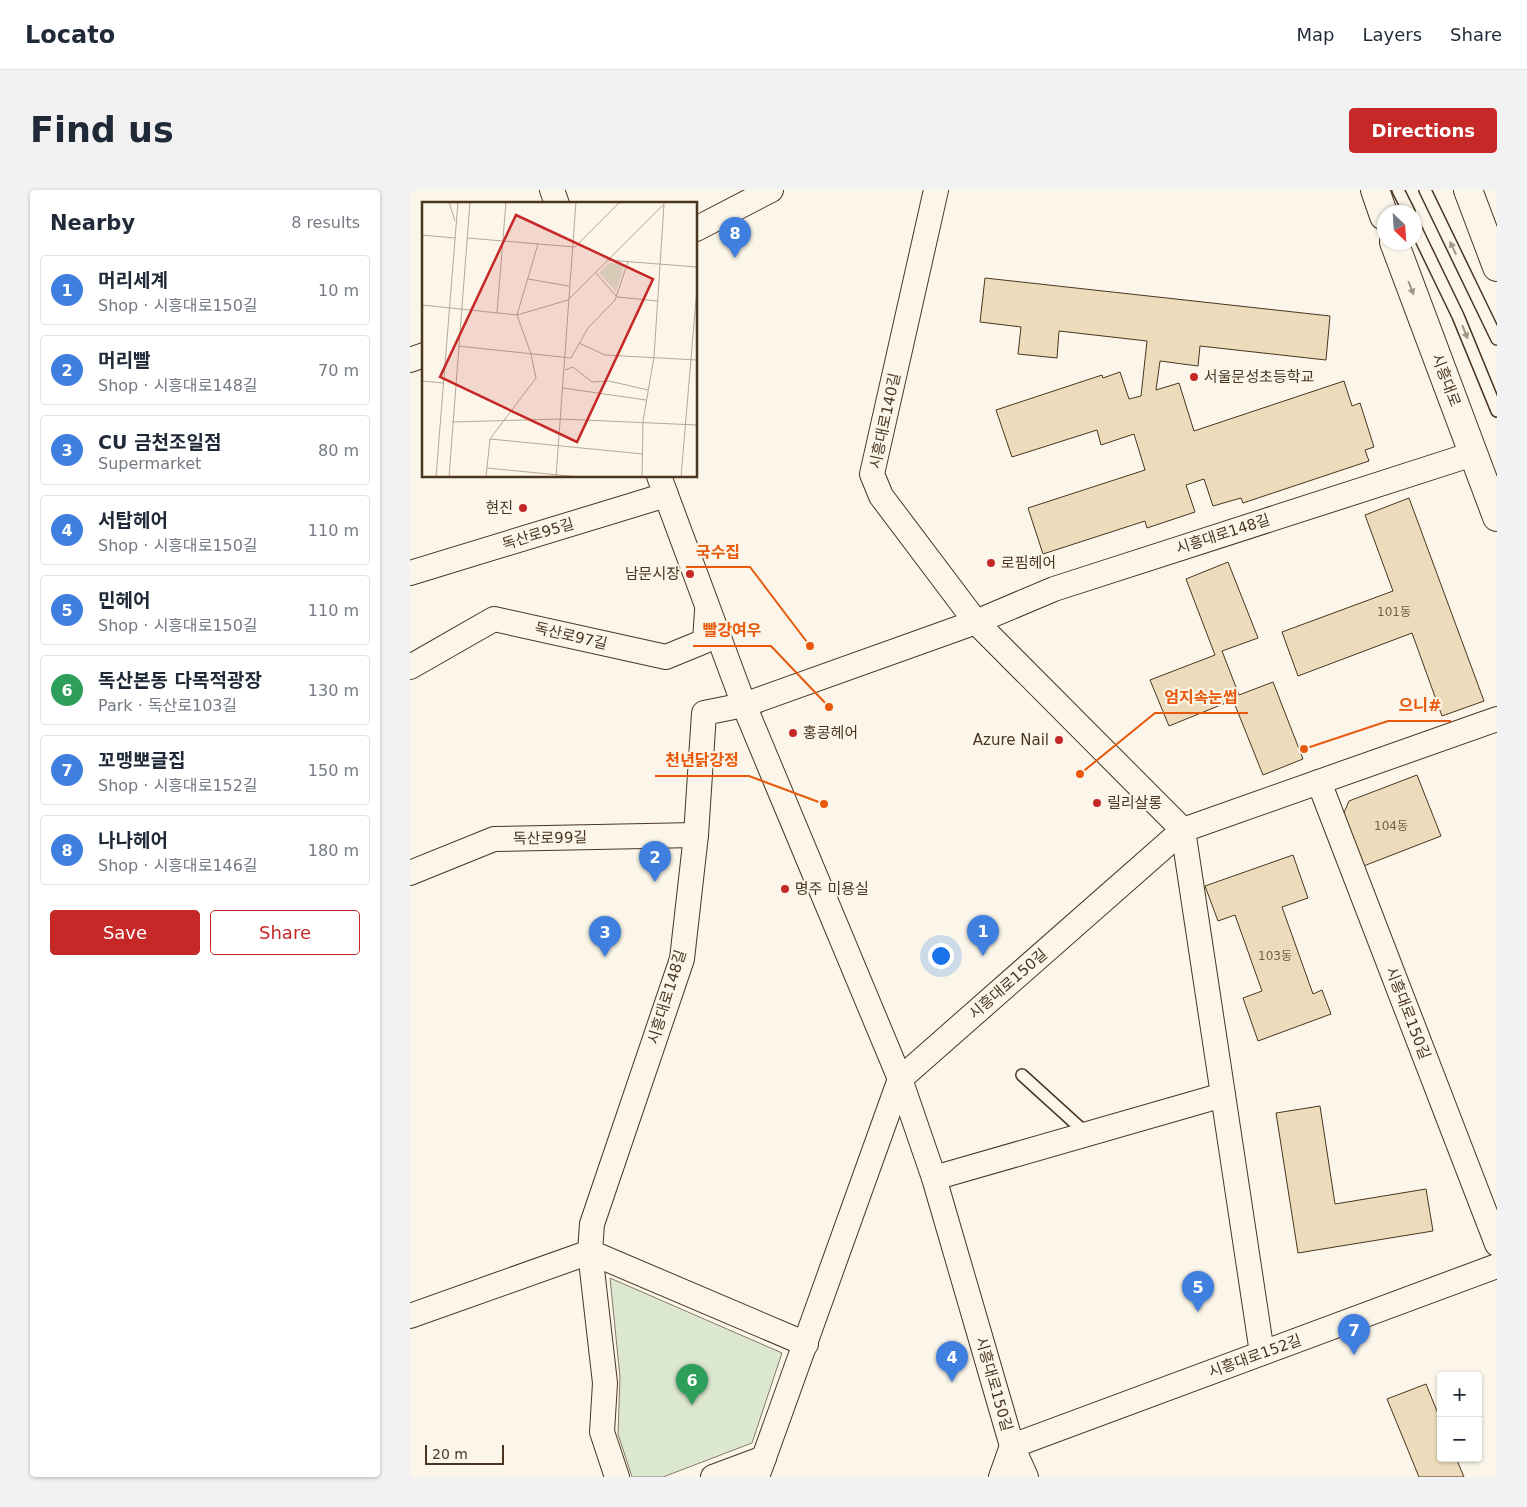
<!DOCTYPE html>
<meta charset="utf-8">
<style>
body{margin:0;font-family:"DejaVu Sans","Noto Sans KR",sans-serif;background:#f2f2f3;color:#1f2937}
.controls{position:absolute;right:15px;bottom:15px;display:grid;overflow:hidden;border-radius:5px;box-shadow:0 1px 4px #0004}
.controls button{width:45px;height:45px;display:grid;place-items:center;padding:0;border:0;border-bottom:1px solid #e0e1e3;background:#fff;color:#1f2937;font:25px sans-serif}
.compass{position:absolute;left:967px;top:15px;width:45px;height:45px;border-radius:50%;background:#fff;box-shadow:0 1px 4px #0004;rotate:155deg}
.scale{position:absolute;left:15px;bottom:12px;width:79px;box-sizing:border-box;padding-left:5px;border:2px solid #4a3520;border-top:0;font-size:14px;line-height:18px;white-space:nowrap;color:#4a3520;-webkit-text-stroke:4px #fbf6e9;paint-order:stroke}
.you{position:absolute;left:530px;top:765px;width:18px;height:18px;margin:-12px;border:4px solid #fff;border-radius:50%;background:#1a73e8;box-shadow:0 0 0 8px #1a73e833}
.badge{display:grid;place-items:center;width:32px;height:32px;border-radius:50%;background:#c62828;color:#fff;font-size:16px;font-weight:700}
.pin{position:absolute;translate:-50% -41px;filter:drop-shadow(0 1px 2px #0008)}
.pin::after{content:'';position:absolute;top:26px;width:18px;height:15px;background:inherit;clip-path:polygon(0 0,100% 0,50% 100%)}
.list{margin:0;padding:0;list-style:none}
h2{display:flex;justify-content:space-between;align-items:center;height:65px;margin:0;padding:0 20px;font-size:21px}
h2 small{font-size:16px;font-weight:400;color:#747a83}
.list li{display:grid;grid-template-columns:32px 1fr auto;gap:15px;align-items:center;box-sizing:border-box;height:70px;margin:0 10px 10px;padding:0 10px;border:1px solid #e0e1e3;border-radius:5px}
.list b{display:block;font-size:19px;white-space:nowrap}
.list p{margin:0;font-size:16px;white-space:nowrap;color:#747a83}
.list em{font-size:16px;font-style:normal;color:#747a83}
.actions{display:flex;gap:10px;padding:15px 20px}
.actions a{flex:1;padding:11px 0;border:1px solid #c62828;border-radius:5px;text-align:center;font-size:18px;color:#c62828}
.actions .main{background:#c62828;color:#fff}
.map{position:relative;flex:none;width:1087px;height:1287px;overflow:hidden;border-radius:5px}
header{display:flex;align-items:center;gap:30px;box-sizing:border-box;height:70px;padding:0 25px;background:#fff;border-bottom:1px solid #e0e1e3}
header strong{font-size:24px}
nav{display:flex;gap:28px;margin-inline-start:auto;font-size:18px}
.intro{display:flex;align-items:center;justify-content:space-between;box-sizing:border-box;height:120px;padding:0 30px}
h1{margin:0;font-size:35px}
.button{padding:12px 22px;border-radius:5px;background:#c62828;color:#fff;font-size:18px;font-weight:700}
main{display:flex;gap:30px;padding:0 30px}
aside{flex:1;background:#fff;border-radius:5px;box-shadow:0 1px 4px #0004}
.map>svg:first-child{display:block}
.green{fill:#dce7d0;stroke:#887966}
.building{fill:#ecdcbc;stroke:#4a3520}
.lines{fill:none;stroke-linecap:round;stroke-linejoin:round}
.service-casing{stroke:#4a3520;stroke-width:14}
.minor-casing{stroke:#4a3520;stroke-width:26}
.primary-casing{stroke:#4a3520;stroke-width:30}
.service{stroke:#fbf6e9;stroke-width:11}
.minor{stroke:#fbf6e9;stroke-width:24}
.primary{stroke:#fbf6e9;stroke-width:28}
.oneway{fill:#a29684}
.poi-dot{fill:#c62828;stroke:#fbf6e9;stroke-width:2}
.labels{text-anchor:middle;stroke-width:4;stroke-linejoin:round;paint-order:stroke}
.number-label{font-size:12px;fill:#725f47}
.poi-label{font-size:15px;fill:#4a3520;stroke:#fbf6e9;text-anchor:start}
.street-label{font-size:15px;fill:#4a3520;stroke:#fbf6e9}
.inset-road{fill:none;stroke:#b4a999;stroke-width:1}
.view{fill:#c62828;fill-opacity:0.15;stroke:#c62828;stroke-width:2.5}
.inset-edge{fill:none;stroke:#4a3520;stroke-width:2.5}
.leader{fill:none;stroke:#e8590c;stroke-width:2}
.callout-dot{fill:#e8590c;stroke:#fbf6e9;stroke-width:2}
.callout-label{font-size:16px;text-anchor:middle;font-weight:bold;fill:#e8590c;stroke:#fbf6e9;stroke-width:4;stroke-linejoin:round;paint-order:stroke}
</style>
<header>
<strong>Locato</strong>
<nav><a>Map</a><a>Layers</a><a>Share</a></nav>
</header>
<div class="intro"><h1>Find us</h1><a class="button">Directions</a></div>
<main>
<aside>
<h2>Nearby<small>8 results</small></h2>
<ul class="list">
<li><span class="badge" style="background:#3f7fe0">1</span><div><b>머리세계</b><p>Shop · 시흥대로150길</p></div><em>10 m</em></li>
<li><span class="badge" style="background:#3f7fe0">2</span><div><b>머리빨</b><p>Shop · 시흥대로148길</p></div><em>70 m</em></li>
<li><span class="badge" style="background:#3f7fe0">3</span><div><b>CU 금천조일점</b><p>Supermarket</p></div><em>80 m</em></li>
<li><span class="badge" style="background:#3f7fe0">4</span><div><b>서탑헤어</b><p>Shop · 시흥대로150길</p></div><em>110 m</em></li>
<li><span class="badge" style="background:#3f7fe0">5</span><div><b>민헤어</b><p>Shop · 시흥대로150길</p></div><em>110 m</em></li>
<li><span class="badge" style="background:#2e9e5b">6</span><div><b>독산본동 다목적광장</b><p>Park · 독산로103길</p></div><em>130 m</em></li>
<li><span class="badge" style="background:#3f7fe0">7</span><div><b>꼬맹뽀글집</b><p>Shop · 시흥대로152길</p></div><em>150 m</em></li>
<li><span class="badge" style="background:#3f7fe0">8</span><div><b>나나헤어</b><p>Shop · 시흥대로146길</p></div><em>180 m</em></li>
</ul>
<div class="actions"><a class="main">Save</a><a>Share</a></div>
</aside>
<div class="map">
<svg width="1087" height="1287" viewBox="0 0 1087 1287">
<rect width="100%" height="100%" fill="#fbf6e9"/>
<polygon class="green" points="200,1088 372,1163 342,1253 253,1287 222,1287 208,1244 210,1187"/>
<g class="building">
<polygon points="575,88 920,126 916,170 790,156 788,176 750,171 746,200 769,193 784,241 934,191 942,216 950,213 964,257 955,260 959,271 833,313 831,308 803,316 794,289 776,295 785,322 737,338 735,331 633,364 618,318 735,280 724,244 691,255 687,240 602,267 586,220 692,185 693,188 710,182 719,209 731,206 737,151 649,141 647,168 608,164 611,137 570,132"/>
<polygon points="999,308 1074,511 1032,526 1002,443 888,486 872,442 983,401 955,325"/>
<polygon points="818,372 848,448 812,461 829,505 863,492 893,569 853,585 823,510 759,536 740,490 805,465 776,389"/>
<polygon points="1007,585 1031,646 951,677 933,625 939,611"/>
<polygon points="883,665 898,708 872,717 903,804 912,800 921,824 848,851 833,808 852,801 825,725 808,731 795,696"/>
<polygon points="910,916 925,1014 1016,999 1023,1041 888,1063 866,923"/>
<polygon points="1016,1194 1031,1231 1031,1268 1046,1268 1054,1287 1009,1287 977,1209"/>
</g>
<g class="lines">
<defs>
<g id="service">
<polyline points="988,0 999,22"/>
<polyline points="1015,0 1087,149"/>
<polyline points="1004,35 1048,126 1087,221"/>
<polyline points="612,885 677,944"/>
</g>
<g id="minor">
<polyline points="142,0 147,14"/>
<polyline points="526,0 462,284 471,306 566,432 773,640 852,1163"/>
<polyline points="286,39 361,0"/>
<polyline points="0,170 14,165"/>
<polyline points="249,286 334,515 490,889 524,988 602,1256 616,1287"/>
<polyline points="0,383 256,305"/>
<polyline points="0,477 84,429 256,467 295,451 297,421"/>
<polyline points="909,592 1087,1054"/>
<polyline points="0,683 84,649 286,645"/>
<polyline points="524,988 813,905"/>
<polyline points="0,1126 180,1062 396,1154"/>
<polyline points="602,1256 1087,1076"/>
<polyline points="207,1287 192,1242 195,1193 180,1062 182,1034 272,769 286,645 294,523 334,515 566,432 644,399 1063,264"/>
<polyline points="303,1287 354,1268"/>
<polyline points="347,1287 490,889 773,640 1087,529"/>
<polyline points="591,1287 602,1256"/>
</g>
<g id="primary">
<polyline points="965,0 974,26"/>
<polyline points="1058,0 1087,77"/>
<polyline points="984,52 1087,327"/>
</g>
</defs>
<use href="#service" class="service-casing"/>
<use href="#minor" class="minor-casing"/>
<use href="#primary" class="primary-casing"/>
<use href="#service" class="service"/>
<use href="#minor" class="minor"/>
<use href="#primary" class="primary"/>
</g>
<defs><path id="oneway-solid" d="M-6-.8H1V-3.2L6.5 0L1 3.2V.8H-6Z" transform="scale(1.25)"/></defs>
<g class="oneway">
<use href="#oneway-solid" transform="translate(1043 58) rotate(-115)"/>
<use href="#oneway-solid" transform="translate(1001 98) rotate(69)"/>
<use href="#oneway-solid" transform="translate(1055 142) rotate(68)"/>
</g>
<g class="poi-dot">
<circle cx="784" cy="187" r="5"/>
<circle cx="113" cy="318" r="5"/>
<circle cx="581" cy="373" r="5"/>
<circle cx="280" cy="384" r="5"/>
<circle cx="383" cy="543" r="5"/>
<circle cx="649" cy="550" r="5"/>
<circle cx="687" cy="613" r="5"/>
<circle cx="375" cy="699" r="5"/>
</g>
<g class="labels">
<g class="number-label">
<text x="984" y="426">101동</text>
<text x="981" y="640">104동</text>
<text x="865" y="770">103동</text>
</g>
<g class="poi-label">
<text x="794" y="192">서울문성초등학교</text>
<text x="103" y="323" text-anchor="end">현진</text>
<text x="591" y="378">로핌헤어</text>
<text x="270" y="389" text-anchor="end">남문시장</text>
<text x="393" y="548">홍콩헤어</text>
<text x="639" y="555" text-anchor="end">Azure Nail</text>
<text x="697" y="618">릴리살롱</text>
<text x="385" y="704">명주 미용실</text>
</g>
<g class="street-label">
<text transform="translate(1036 190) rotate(69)" y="5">시흥대로</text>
<text transform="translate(475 231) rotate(-78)" y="5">시흥대로140길</text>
<text transform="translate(128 344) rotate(-17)" y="5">독산로95길</text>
<text transform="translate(813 344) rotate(-18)" y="5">시흥대로148길</text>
<text transform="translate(161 446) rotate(13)" y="5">독산로97길</text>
<text transform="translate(140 648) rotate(-1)" y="5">독산로99길</text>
<text transform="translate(598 794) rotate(-41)" y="5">시흥대로150길</text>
<text transform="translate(257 807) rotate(-73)" y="5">시흥대로148길</text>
<text transform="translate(998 823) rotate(69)" y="5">시흥대로150길</text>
<text transform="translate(845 1166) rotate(-20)" y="5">시흥대로152길</text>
<text transform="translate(584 1194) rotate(74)" y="5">시흥대로150길</text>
</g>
</g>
<g transform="translate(12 12)">
<rect width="275" height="275" fill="#fbf6e9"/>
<path d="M 186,61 L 203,62 L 194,90 L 177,71 Z" fill="#dce7d0"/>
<path class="inset-road" d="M 27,0 L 33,19M 0,33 L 33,36M 45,36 L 153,45M 153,45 L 198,0M 185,58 L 275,65M 173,70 L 195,95 L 235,99M 106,77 L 147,84M 0,103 L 95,113 L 146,98 L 242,2M 75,111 L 84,0M 157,141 L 183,153 L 275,158M 36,144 L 149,156 L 166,126 L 193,98 L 206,60M 143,168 L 151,165 L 170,180 L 187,179 L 226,188M 0,179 L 21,181M 141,186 L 224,198M 30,220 L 139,217 L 275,223M 68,237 L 221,252M 65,266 L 157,275M 14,275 L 36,0M 27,275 L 48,0M 64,275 L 68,237 L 114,176 L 109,152 L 95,113 L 116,42M 134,275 L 154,0M 220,275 L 221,219 L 232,155 L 242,2M 259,275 L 275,86"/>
<path class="view" d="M 94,13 L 231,77 L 155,240 L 18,175 Z"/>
<rect width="275" height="275" class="inset-edge"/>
</g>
<path class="leader" d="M400 456L340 377H276M419 517L361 456H283M670 584L745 523H838M894 559L978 531H1041M414 614L339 586H245"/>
<g class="callout-dot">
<circle cx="400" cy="456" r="5"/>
<circle cx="419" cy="517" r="5"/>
<circle cx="670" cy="584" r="5"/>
<circle cx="894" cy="559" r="5"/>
<circle cx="414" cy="614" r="5"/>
</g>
<g class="callout-label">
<text x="308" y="368">국수집</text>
<text x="322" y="446">빨강여우</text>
<text x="791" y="513">엄지속눈썹</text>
<text x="1010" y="521">으니#</text>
<text x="292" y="576">천년닭강정</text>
</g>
</svg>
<div class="controls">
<button>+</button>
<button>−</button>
</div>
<svg class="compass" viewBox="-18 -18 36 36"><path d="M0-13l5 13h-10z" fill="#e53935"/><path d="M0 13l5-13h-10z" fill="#747a83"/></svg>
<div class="scale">20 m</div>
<div class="you"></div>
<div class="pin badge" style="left:573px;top:766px;background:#3f7fe0">1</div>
<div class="pin badge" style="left:245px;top:692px;background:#3f7fe0">2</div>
<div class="pin badge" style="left:195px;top:767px;background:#3f7fe0">3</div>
<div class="pin badge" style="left:542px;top:1192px;background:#3f7fe0">4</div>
<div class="pin badge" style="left:788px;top:1122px;background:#3f7fe0">5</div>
<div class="pin badge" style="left:282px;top:1215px;background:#2e9e5b">6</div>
<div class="pin badge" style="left:944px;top:1165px;background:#3f7fe0">7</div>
<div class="pin badge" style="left:325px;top:68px;background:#3f7fe0">8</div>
</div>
</main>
